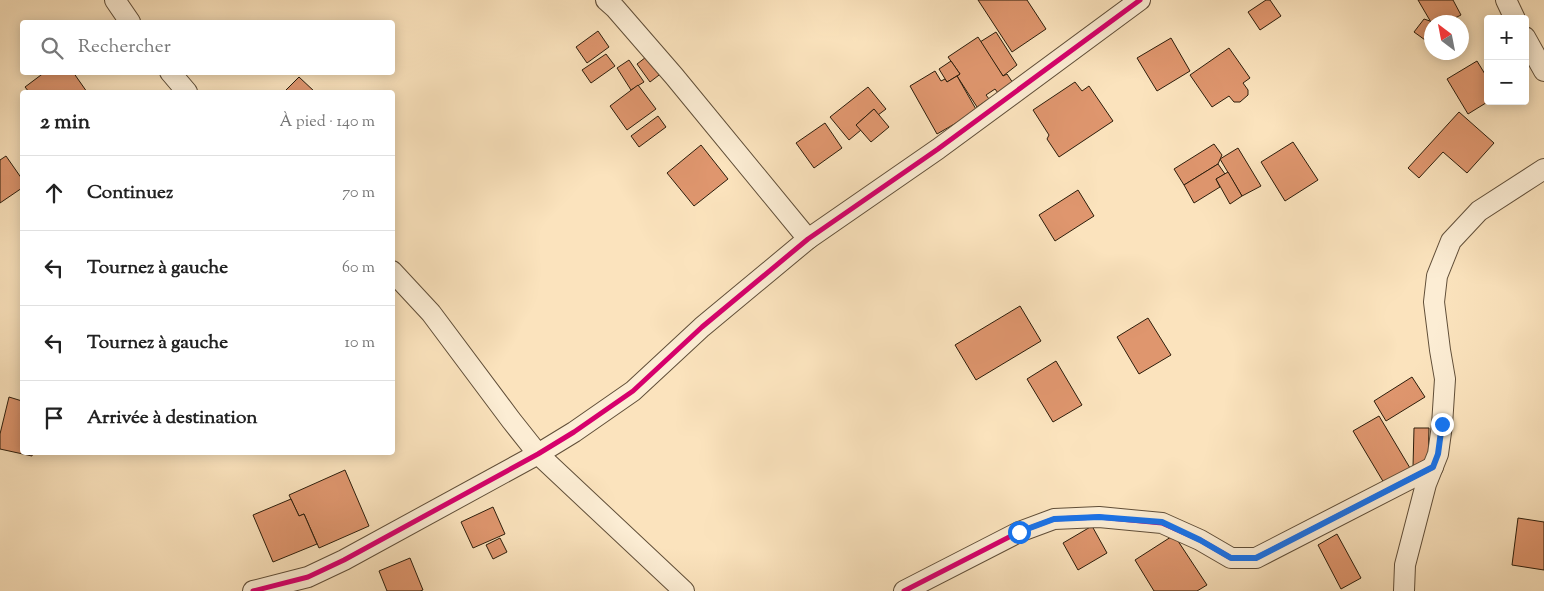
<!DOCTYPE html>
<html lang="fr">
<meta charset="utf-8">
<style>
body{margin:0;font-family:"Sorts Mill Goudy",serif;background:#f6f6f6;color:#222}
.controls{position:absolute;right:15px;top:15px;display:grid;overflow:hidden;border-radius:5px;box-shadow:0 2px 12px #0003}
.controls button{width:45px;height:45px;display:grid;place-items:center;padding:0;border:0;border-bottom:1px solid #e0e0e0;background:#fff;color:#222;font:25px sans-serif}
.compass{position:absolute;left:1424px;top:15px;width:45px;height:45px;border-radius:50%;background:#fff;box-shadow:0 2px 12px #0003;rotate:328deg}
.stop{position:absolute;width:15px;height:15px;margin:-11px;border:4px solid #1a73e8;border-radius:50%;background:#fff}
.stop.end{background:#1a73e8;border-color:#fff;box-shadow:0 1px 5px #0008}
.list{margin:0;padding:0;list-style:none}
h2{display:flex;justify-content:space-between;align-items:center;height:65px;margin:0;padding:0 20px;font-size:21px}
h2 small{font-size:16px;font-weight:400;color:#767676}
.list li{display:grid;grid-template-columns:32px 1fr auto;gap:15px;align-items:center;box-sizing:border-box;height:75px;padding:0 20px;border-top:1px solid #e0e0e0}
.list b{display:block;font-size:19px;white-space:nowrap}
.list em{font-size:16px;font-style:normal;color:#767676}
.icon{flex:none;width:28px;height:28px;fill:none;stroke:currentColor;stroke-width:2;stroke-linecap:round;stroke-linejoin:round}
.map{position:relative;flex:none;width:1544px;height:591px;overflow:hidden}
.search{position:absolute;background:#fff;box-shadow:0 2px 12px #0003;left:20px;top:20px;width:375px;height:55px;display:flex;align-items:center;gap:12px;box-sizing:border-box;padding:0 18px;border-radius:5px;color:#767676;font-size:19px}
.panel{position:absolute;background:#fff;box-shadow:0 2px 12px #0003;left:20px;top:90px;width:375px;height:365px;border-radius:5px}
.map>svg:first-child{display:block}
.building{fill:#df966e;stroke:#2c1d0b}
.lines{fill:none;stroke-linecap:round;stroke-linejoin:round}
.minor-casing{stroke:#604e38;stroke-width:22}
.minor{stroke:#fcedd4;stroke-width:20}
.cycleway-casing{stroke:#fcedd4;stroke-width:8}
.cycleway{stroke:#d6006c;stroke-width:5}
.route{stroke:#1a73e8;stroke-width:6}
</style>
<div class="map">
<svg width="1544" height="591" viewBox="0 0 1544 591">
<rect width="100%" height="100%" fill="#fbe3bd"/>
<filter id="stains"><feTurbulence type="fractalNoise" baseFrequency=".004" numOctaves="4"/><feColorMatrix values="0 0 0 0 .2 0 0 0 0 .09 0 0 0 0 .02 0 0 0 .5 -.17"/></filter>
<radialGradient id="worn" r=".72"><stop offset=".6" stop-color="#630" stop-opacity="0"/><stop offset="1" stop-color="#630" stop-opacity=".3"/></radialGradient>
<g class="building">
<polygon points="978,0 1027,0 1046,29 1012,52"/>
<polygon points="1266,0 1270,0 1281,16 1260,30 1248,12"/>
<polygon points="1418,0 1453,0 1461,15 1447,22 1432,24"/>
<polygon points="1424,19 1430,21 1432,24 1432,45 1414,32"/>
<polygon points="598,31 609,47 587,63 576,47"/>
<polygon points="996,32 1017,65 1003,76 980,42"/>
<polygon points="978,37 1003,76 1007,74 1013,83 998,93 995,89 986,95 989,99 977,107 957,76 960,74 948,57"/>
<polygon points="1171,38 1190,71 1157,91 1137,58"/>
<polygon points="1229,48 1250,78 1243,83 1248,90 1248,95 1240,102 1234,102 1229,96 1212,107 1190,75"/>
<polygon points="606,54 615,66 591,83 582,70"/>
<polygon points="650,54 663,72 650,82 637,64"/>
<polygon points="629,60 644,82 631,90 617,68"/>
<polygon points="951,61 960,74 947,82 939,69"/>
<polygon points="1477,61 1488,79 1488,101 1489,101 1468,114 1447,79"/>
<polygon points="935,71 941,81 945,79 947,82 957,76 977,111 937,134 910,86"/>
<polygon points="45,72 73,72 87,92 29,92 25,87"/>
<polygon points="299,77 315,92 284,92"/>
<polygon points="1075,82 1082,91 1089,86 1113,121 1059,157 1047,139 1049,135 1033,110"/>
<polygon points="638,85 656,109 627,130 610,106"/>
<polygon points="868,87 886,109 878,115 874,109 856,125 861,130 849,140 830,117"/>
<polygon points="874,109 889,127 871,142 856,125"/>
<polygon points="1459,112 1494,143 1467,173 1443,152 1419,178 1408,168"/>
<polygon points="658,116 666,127 639,147 631,136"/>
<polygon points="825,123 842,148 814,168 796,143"/>
<polygon points="1293,142 1318,180 1285,201 1261,162"/>
<polygon points="1214,144 1222,155 1218,164 1184,185 1174,169"/>
<polygon points="701,145 728,179 694,206 667,173"/>
<polygon points="1238,148 1261,186 1242,196 1220,159"/>
<polygon points="6,156 22,179 22,188 0,203 0,160"/>
<polygon points="1218,164 1225,174 1216,179 1220,187 1194,203 1184,185"/>
<polygon points="1228,172 1242,196 1230,204 1216,179"/>
<polygon points="1078,190 1094,216 1055,241 1039,215"/>
<polygon points="1020,306 1041,341 976,380 955,345"/>
<polygon points="1148,318 1171,355 1139,374 1117,337"/>
<polygon points="1056,361 1082,405 1053,422 1027,379"/>
<polygon points="1412,377 1425,397 1386,421 1374,401"/>
<polygon points="9,397 22,401 22,452 33,452 32,456 0,449 0,434"/>
<polygon points="1379,416 1413,473 1387,488 1353,431"/>
<polygon points="1414,428 1429,428 1428,467 1413,467"/>
<polygon points="345,470 369,526 319,548 304,514 299,516 289,495"/>
<polygon points="291,499 299,516 304,514 317,544 273,562 253,515"/>
<polygon points="493,507 505,534 473,548 461,522"/>
<polygon points="1518,518 1544,522 1544,570 1512,565"/>
<polygon points="1092,526 1107,553 1078,570 1063,543"/>
<polygon points="1337,534 1361,578 1341,589 1318,545"/>
<polygon points="1174,535 1207,585 1197,591 1154,591 1135,560"/>
<polygon points="500,538 507,552 493,559 486,545"/>
<polygon points="410,558 423,590 420,591 387,591 379,571"/>
</g>
<g class="lines">
<defs>
<g id="minor">
<polyline points="115,0 130,22"/>
<polyline points="606,0 615,8 674,76 808,239"/>
<polyline points="1506,0 1515,19"/>
<polyline points="1525,37 1544,71"/>
<polyline points="170,72 187,92"/>
<polyline points="392,271 431,313 511,420 538,454 684,591"/>
<polyline points="253,591 308,577 344,560 538,454 574,432 633,391 702,327 808,239 938,149 1140,0"/>
<polyline points="904,591 1019,532 1054,519 1099,517 1162,523 1200,540 1231,558 1256,558 1433,467"/>
<polyline points="1404,591 1405,565 1426,484 1438,454 1442,425 1445,379 1440,350 1434,302 1437,276 1451,241 1479,211 1544,169"/>
</g>
</defs>
<use href="#minor" class="minor-casing"/>
<use href="#minor" class="minor"/>
<defs>
<g id="cycleway">
<polyline points="253,591 308,577 344,560 538,454 574,432 633,391 702,327 808,239 938,149 1140,0"/>
<polyline points="904,591 1019,532 1054,519 1099,517 1162,523 1200,540 1231,558 1256,558 1433,467"/>
</g>
</defs>
<use href="#cycleway" class="cycleway-casing"/>
<use href="#cycleway" class="cycleway"/>
</g>
<g class="lines">
<polyline class="route" points="1019,532 1054,519 1099,517 1162,522 1200,540 1231,558 1256,558 1433,467 1438,454 1442,424"/>
</g>
<rect width="100%" height="100%" filter="url(#stains)"/>
<rect width="100%" height="100%" fill="url(#worn)"/>
</svg>
<div class="controls">
<button>+</button>
<button>−</button>
</div>
<svg class="compass" viewBox="-18 -18 36 36"><path d="M0-13l5 13h-10z" fill="#e53935"/><path d="M0 13l5-13h-10z" fill="#767676"/></svg>
<div class="stop" style="left:1019px;top:532px"></div>
<div class="stop end" style="left:1442px;top:424px"></div>
<div class="search"><svg class="icon" aria-label="search" viewBox="0 0 24 24"><circle cx="10" cy="10" r="6"/><path d="M15 15l6 6"/></svg>Rechercher</div>
<section class="panel">
<h2>2 min<small>À pied · 140 m</small></h2>
<ul class="list">
<li><svg class="icon" aria-label="ahead" viewBox="0 0 24 24"><path d="M12 20V5M6 11l6-6 6 6"/></svg><div><b>Continuez</b></div><em>70 m</em></li>
<li><svg class="icon" aria-label="left" viewBox="0 0 24 24"><path d="M17 20v-9H6M10 6l-5 5 5 5"/></svg><div><b>Tournez à gauche</b></div><em>60 m</em></li>
<li><svg class="icon" aria-label="left" viewBox="0 0 24 24"><path d="M17 20v-9H6M10 6l-5 5 5 5"/></svg><div><b>Tournez à gauche</b></div><em>10 m</em></li>
<li><svg class="icon" aria-label="arrive" viewBox="0 0 24 24"><path d="M6 21V4h12l-3 4 3 4H6"/></svg><div><b>Arrivée à destination</b></div></li>
</ul>
</section>
</div>
